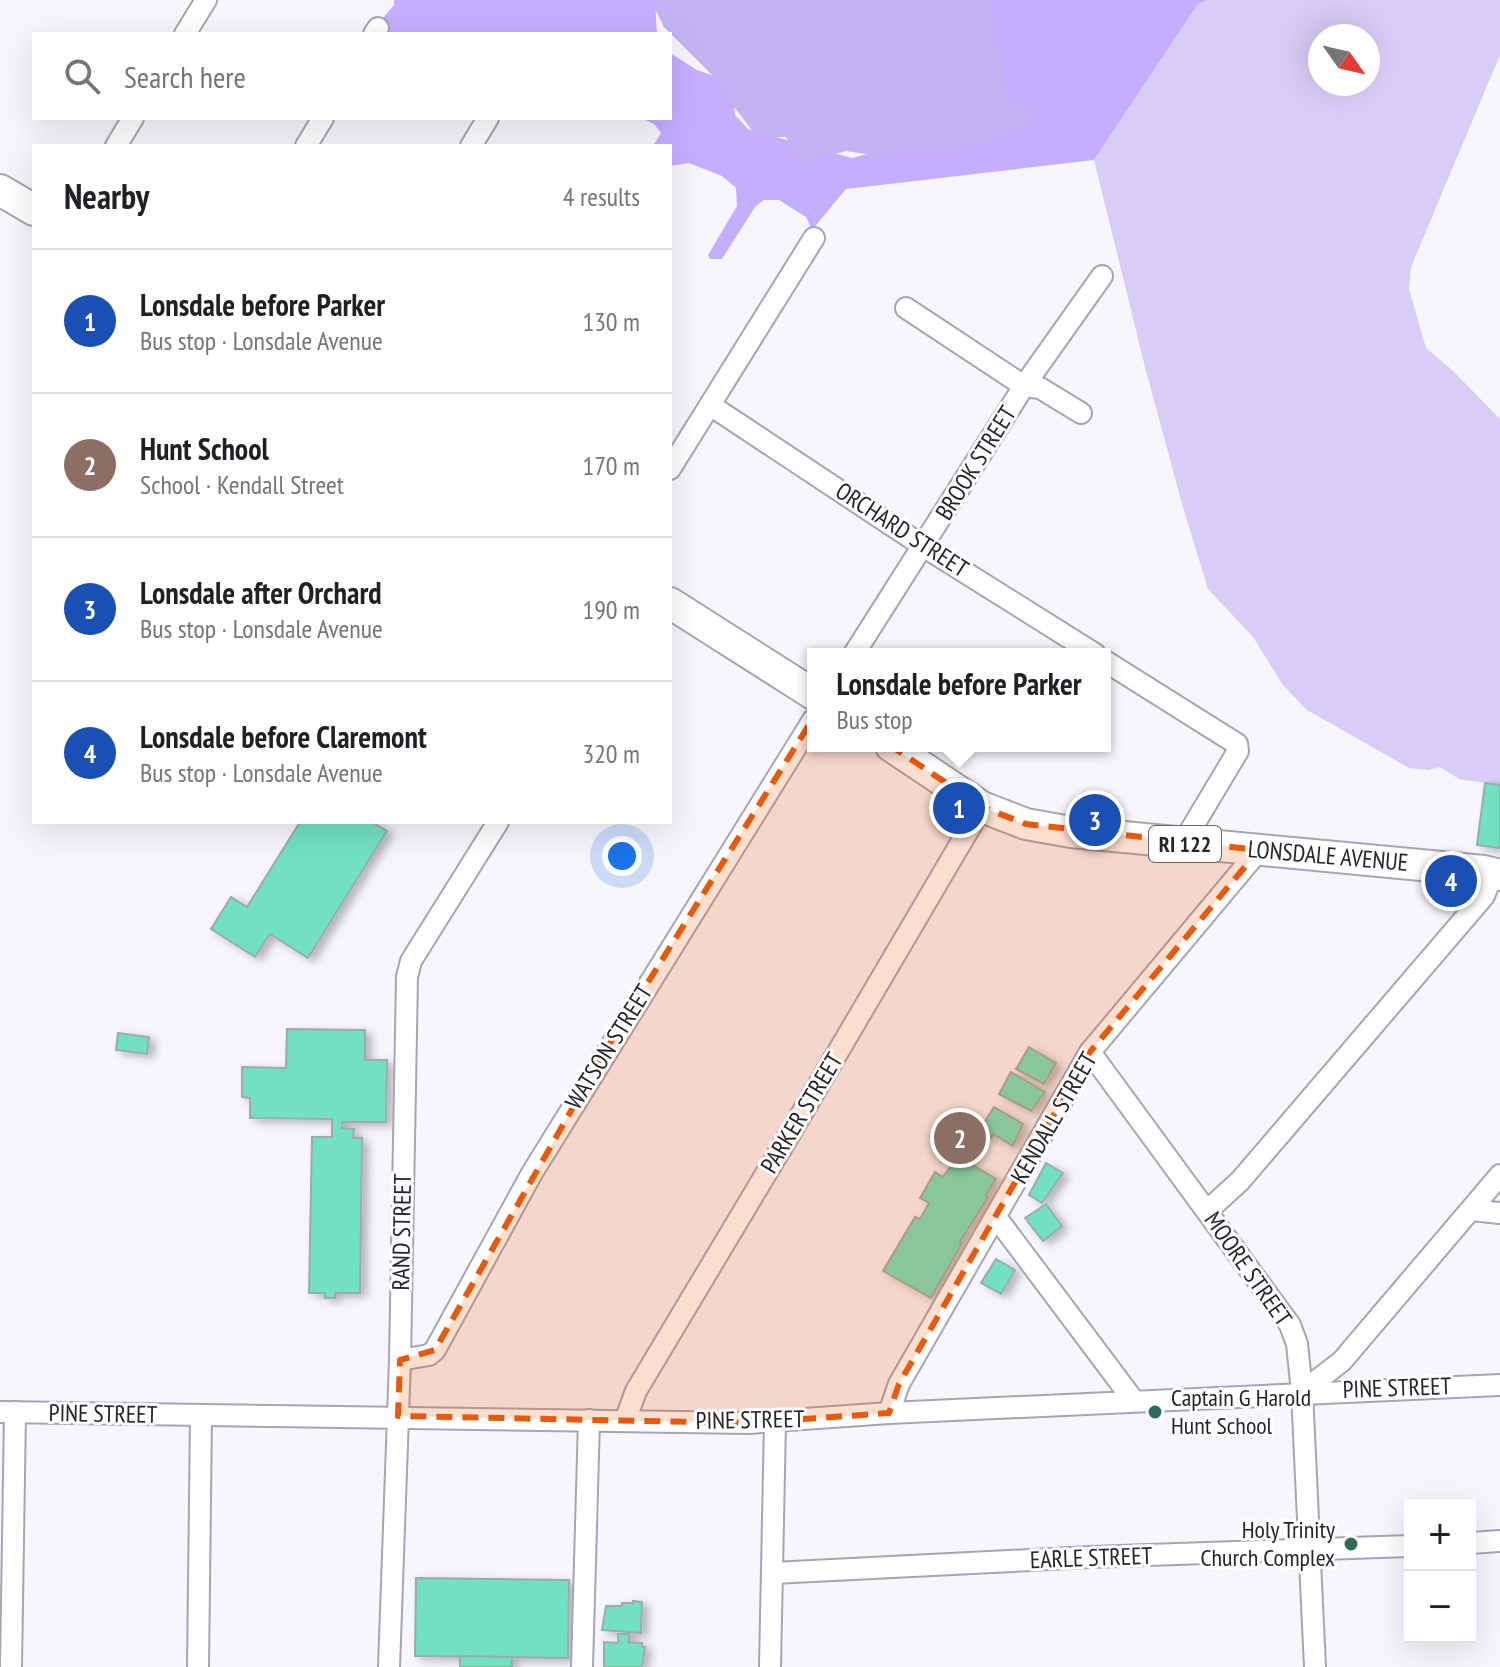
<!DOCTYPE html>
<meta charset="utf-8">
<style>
body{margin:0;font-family:"PT Sans Narrow",sans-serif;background:#f6f6f6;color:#202124}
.controls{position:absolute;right:24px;bottom:24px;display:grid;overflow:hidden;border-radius:0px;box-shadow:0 8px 32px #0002}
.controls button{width:72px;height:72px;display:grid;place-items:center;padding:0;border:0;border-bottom:2px solid #e0e0e0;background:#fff;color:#202124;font:40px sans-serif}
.compass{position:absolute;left:1308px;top:24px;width:72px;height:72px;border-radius:50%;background:#fff;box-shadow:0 8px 32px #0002;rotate:124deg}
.you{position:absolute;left:622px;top:856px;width:28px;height:28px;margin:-20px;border:6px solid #fff;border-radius:50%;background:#1a73e8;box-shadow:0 0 0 12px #1a73e833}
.badge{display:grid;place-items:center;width:52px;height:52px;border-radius:50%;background:#2e6d5a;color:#fff;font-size:26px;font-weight:700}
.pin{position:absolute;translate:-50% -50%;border:4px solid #fff;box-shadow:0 2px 8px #0006}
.popup{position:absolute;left:807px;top:648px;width:304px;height:104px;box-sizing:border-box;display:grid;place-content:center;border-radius:0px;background:#fff;filter:drop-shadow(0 2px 6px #0005);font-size:26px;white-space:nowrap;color:#757577}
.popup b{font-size:30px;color:#202124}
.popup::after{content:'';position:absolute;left:50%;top:100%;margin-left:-16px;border:16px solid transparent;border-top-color:#fff}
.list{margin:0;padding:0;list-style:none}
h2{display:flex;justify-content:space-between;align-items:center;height:104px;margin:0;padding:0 32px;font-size:34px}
h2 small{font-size:26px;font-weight:400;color:#757577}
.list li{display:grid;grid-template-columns:52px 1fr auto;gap:24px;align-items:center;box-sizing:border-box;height:144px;padding:0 32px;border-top:2px solid #e0e0e0}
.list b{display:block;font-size:30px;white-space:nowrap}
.list p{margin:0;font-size:26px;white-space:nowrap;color:#757577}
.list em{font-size:26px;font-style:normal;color:#757577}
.icon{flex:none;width:44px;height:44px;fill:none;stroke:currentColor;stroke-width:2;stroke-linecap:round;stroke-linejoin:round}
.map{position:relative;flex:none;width:1500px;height:1667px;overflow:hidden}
.search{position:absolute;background:#fff;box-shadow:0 8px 32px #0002;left:32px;top:32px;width:640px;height:88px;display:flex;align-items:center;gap:20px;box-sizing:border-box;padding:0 28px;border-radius:0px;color:#757577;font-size:30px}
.panel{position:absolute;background:#fff;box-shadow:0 8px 32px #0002;left:32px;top:144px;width:640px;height:680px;border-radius:0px}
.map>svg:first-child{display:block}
.green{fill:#d7cdf7;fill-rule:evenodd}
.forest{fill:#c4aeff}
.water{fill:#c4b3f3}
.building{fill:#72e1bf;stroke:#9aada6;stroke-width:2;filter:url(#shadow)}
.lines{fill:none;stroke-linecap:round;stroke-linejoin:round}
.street-casing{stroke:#a7a4b4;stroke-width:24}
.primary-casing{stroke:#a7a4b4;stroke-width:34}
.street{stroke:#fff;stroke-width:20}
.primary{stroke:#fff;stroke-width:30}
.marked{fill:#e8590c;fill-opacity:0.2;stroke:#e8590c;stroke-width:6;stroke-dasharray:16 10;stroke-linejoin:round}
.poi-dot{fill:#2e6d5a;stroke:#fff;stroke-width:3}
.labels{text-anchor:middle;stroke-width:6;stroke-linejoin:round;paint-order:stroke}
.shield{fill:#fff;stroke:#66666a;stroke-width:2}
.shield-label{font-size:22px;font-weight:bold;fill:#25242a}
.street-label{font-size:24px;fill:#25242a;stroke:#fff}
.poi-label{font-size:24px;fill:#25242a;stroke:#fff;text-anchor:start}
</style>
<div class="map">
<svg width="1500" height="1667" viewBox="0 0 1500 1667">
<defs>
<filter id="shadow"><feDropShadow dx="6" dy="3.5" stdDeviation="4" flood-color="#0004"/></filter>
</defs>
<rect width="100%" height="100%" fill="#f8f6fd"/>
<path class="green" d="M 1208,0 L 1500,0 L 1500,55 L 1411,267 L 1409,289 L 1426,348 L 1452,370 L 1500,419 L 1500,785 L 1459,779 L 1440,767 L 1428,770 L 1409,768 L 1307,710 L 1283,685 L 1253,637 L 1208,589 L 1182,504 L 1145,367 L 1094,160 L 1198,4 ZM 1320,36 L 1368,36 L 1368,84 L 1320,84 Z"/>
<g class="forest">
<polygon points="394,0 655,0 657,34 369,34 394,5"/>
<polygon points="976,0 1208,0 1198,4 1094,160 846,189 812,230 806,217 779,200 764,200 755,207 722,259 710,259 708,255 737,206 736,188 722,176 689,163 670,166 670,146 653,146 661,133 654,124 641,118 670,118 670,53 697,70 720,78 733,98 735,115 748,129 852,158 867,154"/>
</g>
<polygon class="water" points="654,0 992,0 990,6 997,24 996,44 1001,58 1006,89 1010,99 1028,109 1032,118 1027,125 1009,132 994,143 975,144 958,152 911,152 884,157 846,151 818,159 811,166 802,166 786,137 757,137 728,99 719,82 664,27 655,9"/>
<g class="building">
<polygon points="1485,783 1500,785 1500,848 1477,845"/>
<polygon points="300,822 372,822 387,831 308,958 270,934 255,957 211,929 231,897 247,907"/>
<polygon points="287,1029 365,1030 365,1060 387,1060 386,1122 343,1122 342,1128 354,1129 353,1138 362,1138 360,1293 335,1293 335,1298 325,1298 325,1293 309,1293 312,1137 332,1137 332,1119 250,1118 250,1098 242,1097 242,1067 286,1068"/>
<polygon points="118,1033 149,1037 147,1054 116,1050"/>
<polygon points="1029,1047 1056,1063 1044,1084 1016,1069"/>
<polygon points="1011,1072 1045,1092 1031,1111 999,1094"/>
<polygon points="994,1107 1023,1124 1013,1146 993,1134 991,1138 978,1132"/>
<polygon points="958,1156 996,1179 986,1195 988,1197 960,1242 962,1243 931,1298 883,1271 915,1217 920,1219 929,1203 920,1198 935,1172 943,1177"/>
<polygon points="1046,1163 1063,1173 1042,1203 1029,1195"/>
<polygon points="1046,1204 1062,1226 1043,1241 1025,1218"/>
<polygon points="996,1259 1015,1270 1001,1294 981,1283"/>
<polygon points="416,1578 569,1580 568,1658 415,1656"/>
<polygon points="633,1601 642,1602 641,1633 602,1630 606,1606 622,1606 622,1603 633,1603"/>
<polygon points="618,1634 629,1634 629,1642 642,1643 642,1647 645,1647 642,1667 604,1667 604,1642 618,1643"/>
<polygon points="460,1656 512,1657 512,1667 460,1667"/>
</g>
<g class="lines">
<defs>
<g id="street">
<polyline points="185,34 206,0"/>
<polyline points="374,34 378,28"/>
<polyline points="116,146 133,118"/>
<polyline points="306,146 323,118"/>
<polyline points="471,146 488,118"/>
<polyline points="906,308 1024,386 1040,388 1081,413"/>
<polyline points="710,405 923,546 1095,654"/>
<polyline points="670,469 814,238"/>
<polyline points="854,654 1024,386 1102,276"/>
<polyline points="1105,661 1237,744 1238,751 1183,843"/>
<polyline points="1090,1052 1290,1325 1297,1344 1302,1392 1315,1667"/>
<polyline points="1471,1210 1500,1213"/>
<polyline points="1207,1211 1240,1181 1484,896 1493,873"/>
<polyline points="996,1217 1134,1401"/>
<polyline points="400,1360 429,1355 435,1350 532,1173 813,720"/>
<polyline points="1302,1392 1342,1361 1500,1175"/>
<polyline points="0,1412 749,1423 889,1413 1500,1385"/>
<polyline points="889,1413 899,1384 1090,1052 1259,850"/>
<polyline points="625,1421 636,1391 785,1142 982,807"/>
<polyline points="1470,1543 1500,1541"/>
<polyline points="773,1573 1090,1557 1410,1546"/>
<polyline points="11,1667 15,1412"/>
<polyline points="198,1667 201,1415"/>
<polyline points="389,1667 400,1360 407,977 411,961 498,822"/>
<polyline points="582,1667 589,1420"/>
<polyline points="770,1667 775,1422"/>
</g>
<g id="primary">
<polyline points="0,190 34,210"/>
<polyline points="670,603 813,694"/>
<polyline points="891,746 982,807 1026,824 1071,832 1484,871 1500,875"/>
</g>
</defs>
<use href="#street" class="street-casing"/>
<use href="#primary" class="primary-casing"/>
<use href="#street" class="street"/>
<use href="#primary" class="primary"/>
</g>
<path class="marked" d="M 824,701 L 982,807 L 1026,824 L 1259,850 L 1090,1052 L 899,1384 L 889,1413 L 749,1423 L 398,1416 L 400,1360 L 435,1350 L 605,1051 Z"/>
<g class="poi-dot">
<circle cx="1155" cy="1412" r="8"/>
<circle cx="1351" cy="1544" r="8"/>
</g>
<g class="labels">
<rect class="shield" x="1149" y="826" width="72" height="36" rx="6"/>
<g class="shield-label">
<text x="1185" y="852">RI 122</text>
</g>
<g class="street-label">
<text transform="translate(976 463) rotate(-58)" y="8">BROOK STREET</text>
<text transform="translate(902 530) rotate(33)" y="8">ORCHARD STREET</text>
<text transform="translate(1328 856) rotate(5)" y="8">LONSDALE AVENUE</text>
<text transform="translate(609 1047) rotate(-58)" y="8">WATSON STREET</text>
<text transform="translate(802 1113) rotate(-59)" y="8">PARKER STREET</text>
<text transform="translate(1054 1118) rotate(-60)" y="8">KENDALL STREET</text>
<text transform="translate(402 1232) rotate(-89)" y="8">RAND STREET</text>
<text transform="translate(1248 1269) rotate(55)" y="8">MOORE STREET</text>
<text transform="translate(1397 1388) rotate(-2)" y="8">PINE STREET</text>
<text transform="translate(103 1414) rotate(1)" y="8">PINE STREET</text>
<text transform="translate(750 1420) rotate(-1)" y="8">PINE STREET</text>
<text transform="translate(1091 1558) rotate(-2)" y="8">EARLE STREET</text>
</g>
<g class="poi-label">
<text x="1171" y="1406">Captain G Harold<tspan x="1171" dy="28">Hunt School</tspan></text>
<text x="1335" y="1538" text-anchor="end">Holy Trinity<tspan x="1335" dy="28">Church Complex</tspan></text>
</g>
</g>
</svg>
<div class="controls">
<button>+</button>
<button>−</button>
</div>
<svg class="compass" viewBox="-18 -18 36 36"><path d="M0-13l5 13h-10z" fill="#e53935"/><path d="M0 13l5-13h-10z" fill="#757577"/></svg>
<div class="you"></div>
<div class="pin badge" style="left:959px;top:808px;background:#1a4fb4">1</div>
<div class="popup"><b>Lonsdale before Parker</b>Bus stop</div>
<div class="pin badge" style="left:960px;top:1138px;background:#8d6e63">2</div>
<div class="pin badge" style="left:1095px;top:820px;background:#1a4fb4">3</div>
<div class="pin badge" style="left:1451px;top:881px;background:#1a4fb4">4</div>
<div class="search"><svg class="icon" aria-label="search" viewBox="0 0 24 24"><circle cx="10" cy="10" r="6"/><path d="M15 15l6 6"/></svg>Search here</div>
<section class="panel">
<h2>Nearby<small>4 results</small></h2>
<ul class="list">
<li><span class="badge" style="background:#1a4fb4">1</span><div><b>Lonsdale before Parker</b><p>Bus stop · Lonsdale Avenue</p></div><em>130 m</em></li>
<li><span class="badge" style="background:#8d6e63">2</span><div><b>Hunt School</b><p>School · Kendall Street</p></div><em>170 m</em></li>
<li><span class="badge" style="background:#1a4fb4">3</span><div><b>Lonsdale after Orchard</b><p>Bus stop · Lonsdale Avenue</p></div><em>190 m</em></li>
<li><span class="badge" style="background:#1a4fb4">4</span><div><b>Lonsdale before Claremont</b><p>Bus stop · Lonsdale Avenue</p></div><em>320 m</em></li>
</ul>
</section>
</div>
